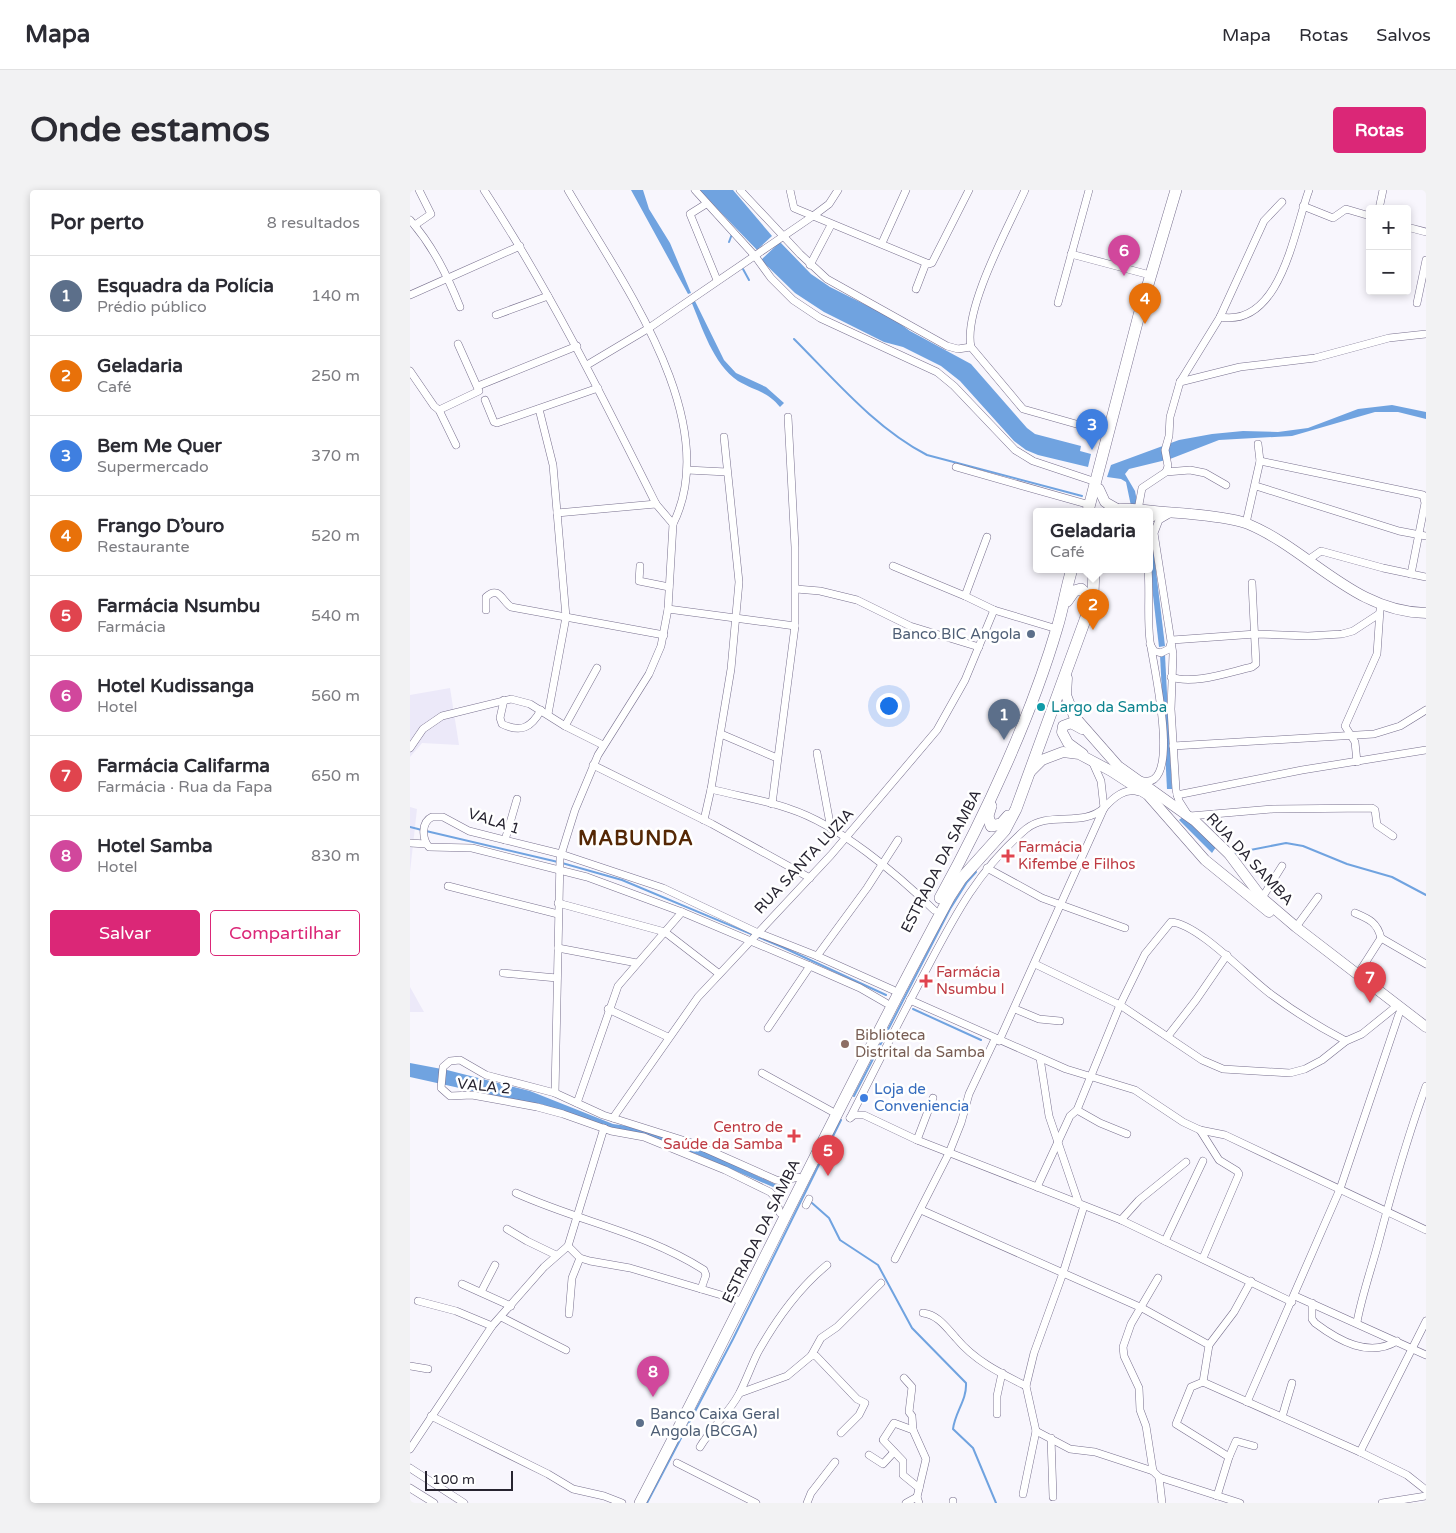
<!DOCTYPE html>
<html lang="pt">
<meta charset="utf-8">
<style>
body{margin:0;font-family:"Varela Round",sans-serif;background:#f2f2f3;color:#2b2b33}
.controls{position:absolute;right:15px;top:15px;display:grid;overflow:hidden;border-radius:5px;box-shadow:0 2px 8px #0003}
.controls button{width:45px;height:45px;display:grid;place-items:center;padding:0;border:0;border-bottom:1px solid #e1e1e2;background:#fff;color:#2b2b33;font:25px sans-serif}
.scale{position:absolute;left:15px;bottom:12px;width:88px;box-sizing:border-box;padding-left:5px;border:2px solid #272430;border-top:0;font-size:14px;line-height:18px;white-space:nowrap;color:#272430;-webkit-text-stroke:4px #fff;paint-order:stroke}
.you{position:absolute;left:478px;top:515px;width:18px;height:18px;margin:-12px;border:4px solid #fff;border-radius:50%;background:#1a73e8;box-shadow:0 0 0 8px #1a73e833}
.badge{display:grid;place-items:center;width:32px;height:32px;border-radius:50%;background:#db2777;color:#fff;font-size:16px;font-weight:700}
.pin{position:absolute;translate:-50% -41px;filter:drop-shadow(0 1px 2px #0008)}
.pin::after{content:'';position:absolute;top:26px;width:18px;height:15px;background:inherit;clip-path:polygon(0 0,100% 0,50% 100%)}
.popup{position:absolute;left:623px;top:318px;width:120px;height:65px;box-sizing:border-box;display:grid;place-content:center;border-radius:5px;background:#fff;filter:drop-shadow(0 1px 4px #0005);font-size:16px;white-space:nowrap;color:#7c7c81}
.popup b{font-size:19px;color:#2b2b33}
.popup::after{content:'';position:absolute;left:50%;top:100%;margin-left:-10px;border:10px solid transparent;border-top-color:#fff}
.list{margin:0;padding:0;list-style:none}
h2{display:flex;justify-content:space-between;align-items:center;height:65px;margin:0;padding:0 20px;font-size:21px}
h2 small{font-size:16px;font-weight:400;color:#7c7c81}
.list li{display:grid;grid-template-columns:32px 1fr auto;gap:15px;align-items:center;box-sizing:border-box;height:80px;padding:0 20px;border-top:1px solid #e1e1e2}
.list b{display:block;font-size:19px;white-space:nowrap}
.list p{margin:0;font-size:16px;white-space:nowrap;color:#7c7c81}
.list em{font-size:16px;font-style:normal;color:#7c7c81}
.actions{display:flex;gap:10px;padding:15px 20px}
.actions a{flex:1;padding:11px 0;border:1px solid #db2777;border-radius:5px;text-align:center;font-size:18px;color:#db2777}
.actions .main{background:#db2777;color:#fff}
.map{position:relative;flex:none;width:1016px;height:1313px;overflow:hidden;border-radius:5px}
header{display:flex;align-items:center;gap:30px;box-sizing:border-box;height:70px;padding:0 25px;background:#fff;border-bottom:1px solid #e1e1e2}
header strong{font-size:24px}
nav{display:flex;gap:28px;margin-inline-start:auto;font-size:18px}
.intro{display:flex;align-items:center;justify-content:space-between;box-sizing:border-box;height:120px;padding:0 30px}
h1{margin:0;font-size:35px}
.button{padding:12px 22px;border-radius:5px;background:#db2777;color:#fff;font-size:18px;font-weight:700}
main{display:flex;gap:30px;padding:0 30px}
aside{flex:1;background:#fff;border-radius:5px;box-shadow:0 2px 8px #0003}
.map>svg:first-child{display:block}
.built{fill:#ece9f9}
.water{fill:#70a3e0}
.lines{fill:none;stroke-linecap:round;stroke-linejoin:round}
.stream{stroke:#70a3e0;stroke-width:2}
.street-casing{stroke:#78708e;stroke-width:8}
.secondary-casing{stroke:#78708e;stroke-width:11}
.primary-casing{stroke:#78708e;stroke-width:12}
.street{stroke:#fff;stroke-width:7}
.secondary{stroke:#fff;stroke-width:10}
.primary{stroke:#fff;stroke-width:11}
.service-dot{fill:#5c6f8a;stroke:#fff;stroke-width:2}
.culture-dot{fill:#0f9aa8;stroke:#fff;stroke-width:2}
.health-dot{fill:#e0444e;stroke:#fff;stroke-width:2}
.education-dot{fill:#8d6e63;stroke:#fff;stroke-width:2}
.shop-dot{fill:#3f7fe0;stroke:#fff;stroke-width:2}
.labels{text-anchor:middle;stroke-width:5;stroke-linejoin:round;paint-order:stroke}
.service-label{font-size:15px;fill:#4e5e75;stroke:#fff;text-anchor:end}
.culture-label{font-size:15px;fill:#0d838f;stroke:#fff;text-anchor:start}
.street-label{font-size:15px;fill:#272430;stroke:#fff}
.health-label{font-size:15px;fill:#be3a42;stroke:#fff;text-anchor:start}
.education-label{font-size:15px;fill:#785e54;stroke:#fff;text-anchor:start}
.shop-label{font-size:15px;fill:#366cbe;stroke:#fff;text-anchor:start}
.district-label{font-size:20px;font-weight:bold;letter-spacing:1px;fill:#552805;stroke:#fff}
</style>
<header>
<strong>Mapa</strong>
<nav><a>Mapa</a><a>Rotas</a><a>Salvos</a></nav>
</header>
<div class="intro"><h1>Onde estamos</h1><a class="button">Rotas</a></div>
<main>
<aside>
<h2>Por perto<small>8 resultados</small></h2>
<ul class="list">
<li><span class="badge" style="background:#5c6f8a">1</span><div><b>Esquadra da Polícia</b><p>Prédio público</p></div><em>140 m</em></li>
<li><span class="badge" style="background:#e8710a">2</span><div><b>Geladaria</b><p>Café</p></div><em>250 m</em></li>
<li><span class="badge" style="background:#3f7fe0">3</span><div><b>Bem Me Quer</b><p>Supermercado</p></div><em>370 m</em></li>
<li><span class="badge" style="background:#e8710a">4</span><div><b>Frango D’ouro</b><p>Restaurante</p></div><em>520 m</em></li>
<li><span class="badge" style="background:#e0444e">5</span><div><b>Farmácia Nsumbu</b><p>Farmácia</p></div><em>540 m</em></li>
<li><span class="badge" style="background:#d1479c">6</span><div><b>Hotel Kudissanga</b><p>Hotel</p></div><em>560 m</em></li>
<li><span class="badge" style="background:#e0444e">7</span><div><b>Farmácia Califarma</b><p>Farmácia · Rua da Fapa</p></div><em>650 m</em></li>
<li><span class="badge" style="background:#d1479c">8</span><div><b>Hotel Samba</b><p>Hotel</p></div><em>830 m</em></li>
</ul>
<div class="actions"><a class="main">Salvar</a><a>Compartilhar</a></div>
</aside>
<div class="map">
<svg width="1016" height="1313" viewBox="0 0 1016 1313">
<rect width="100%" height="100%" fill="#f8f6fd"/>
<g class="built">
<polygon points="40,498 49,555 12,553 0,567 0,505"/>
<polygon points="0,617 7,619 0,682"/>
<polygon points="0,797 14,822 0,822"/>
</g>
<g class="water">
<polygon points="221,0 233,0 239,19 260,53 281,103 278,104"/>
<polygon points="289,0 323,0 362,46 347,60"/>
<polygon points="370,52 401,84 420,97 482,128 500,141 561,174 617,238 625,244 671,256 670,261 681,264 678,277 628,265 616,260 604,251 550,191 531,176 493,157 474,152 414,122 385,103 351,70"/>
<path d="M 284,109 L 314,170 L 326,183 L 356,197 L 374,213 L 370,217 C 357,201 345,201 328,191 C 303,174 292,137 281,111 Z"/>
<polygon points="982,215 1016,222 1016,229 988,222 965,222 882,246 809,250 760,269 719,279 715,284 725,301 728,316 721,316 716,292 711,289 697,287 701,275 769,250 802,244 833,241 868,242 898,238 948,219"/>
<polygon points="739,339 741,339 755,456 749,457 739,371"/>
<polygon points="750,465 755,465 762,599 757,599"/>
<polygon points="774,626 806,657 802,663 769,630"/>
<path d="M 0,873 L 37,880 L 120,901 L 203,934 C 257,940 322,974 371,997 L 370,1000 L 286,964 L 202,940 L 131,914 L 117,913 L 0,887 Z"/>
</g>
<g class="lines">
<g class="stream">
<polyline points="319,52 322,44"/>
<polyline points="333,79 339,90"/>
<path d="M 384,149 C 425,190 465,238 517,265 L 672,306"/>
<polyline points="0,637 12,640"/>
<polyline points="16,641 148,672"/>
<polyline points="825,663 876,653 893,656 937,674 982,687 1016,705"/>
<polyline points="152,673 212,690 372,757 476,805"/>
<polyline points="503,819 571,850"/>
<polyline points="444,906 540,719 557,692 566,682"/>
<path d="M 402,1013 L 419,1028 L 430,1050 L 468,1075 L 502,1138 L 556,1193 C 557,1210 545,1222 543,1239 L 563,1258 L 586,1313"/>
<polyline points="237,1313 323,1149 431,930"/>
</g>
<defs>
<g id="street">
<path d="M 74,0 C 140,101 192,206 246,314 L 263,334 L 258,419 L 251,456 L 239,484 L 188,565 L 165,620 L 150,668 L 145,903"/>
<path d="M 158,0 C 209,88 315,230 263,334"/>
<polyline points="285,0 345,66 361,88 383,110 410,128 527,182 544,196 605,260 623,271 686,292"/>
<polyline points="330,0 390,64 417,89 537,156 548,159 561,157"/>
<polyline points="380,0 384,18 519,74 522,73 559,0"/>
<path d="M 615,0 C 599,36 553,119 561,157 L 613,219 L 698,243"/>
<polyline points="296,14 280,24 307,90"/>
<polyline points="893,16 923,28 936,19 960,26"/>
<polyline points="969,19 973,0"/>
<path d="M 0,30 C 23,56 37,85 50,117"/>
<polyline points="5,35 21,24 9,0"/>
<polyline points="997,37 1016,42"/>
<polyline points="472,53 496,0"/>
<polyline points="661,64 740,85"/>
<polyline points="400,75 421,35"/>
<polyline points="506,99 516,73"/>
<polyline points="0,105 110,56"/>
<polyline points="648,113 679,0"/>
<polyline points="1007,113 1016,70"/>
<polyline points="86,125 138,106"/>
<path d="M 810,127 C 871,138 884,40 899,0"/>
<polyline points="177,175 239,138 403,26 419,14 428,0"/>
<polyline points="0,181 24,216 29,220 46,255"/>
<polyline points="770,192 830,177 905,168 979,148 1016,144"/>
<polyline points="68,196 167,156"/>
<polyline points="75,210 84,232 87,233 188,198"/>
<polyline points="129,219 143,275 156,427 138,524"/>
<polyline points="29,220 69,201 48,154"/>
<polyline points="850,271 1013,305 1015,313 1001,384"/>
<polyline points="546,277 680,315"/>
<polyline points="277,280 317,282"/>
<polyline points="756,282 758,276 755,260 759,246 760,227 770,192 810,127 854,31 872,12"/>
<polyline points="846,296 989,341 1016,346"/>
<polyline points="728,320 732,298 756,282 780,280 795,283 816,295"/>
<polyline points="147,323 246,314"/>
<polyline points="761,323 749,330 744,343 763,464 761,519 766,600 769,611 776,622"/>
<polyline points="739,330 751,322"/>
<polyline points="836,333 850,271 848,254"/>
<polyline points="898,370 911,361 973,378 1016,387"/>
<polyline points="230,376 229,391 259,397"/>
<polyline points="483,376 555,406 584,420 647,439"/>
<polyline points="386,399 410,401 447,410 500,436 569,457"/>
<polyline points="555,406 577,347"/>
<polyline points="258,419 385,436"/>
<path d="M 76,420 L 76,407 C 89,395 92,411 101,417 L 254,445"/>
<polyline points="740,454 744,461 751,463 759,459 762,450 846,444 898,446 932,444 943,441 969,424"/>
<path d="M 761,487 C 784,495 819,482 842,477 L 846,474 L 842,393"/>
<path d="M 94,510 L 90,528 L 92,534 C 111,543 121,538 131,520"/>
<polyline points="155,536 187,478"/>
<polyline points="311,544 367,568"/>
<polyline points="763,556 964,544 990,536 1016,520"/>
<polyline points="0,558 13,539 32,526 101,509 120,514 155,536 193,555"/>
<polyline points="407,563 421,639"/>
<polyline points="682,571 691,591 694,618"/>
<polyline points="947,572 945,552 935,536 967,464 970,420"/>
<polyline points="183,575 302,634 400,688"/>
<path d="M 730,590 C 775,606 742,470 740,451 C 737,427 740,403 738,379"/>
<path d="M 301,599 C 327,606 355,610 380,619 C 429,635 487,684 524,720"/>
<polyline points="767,605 892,580 1016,560"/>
<polyline points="362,614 385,436 385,357 378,227"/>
<polyline points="780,626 863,619 962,618 965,620 967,635 983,646"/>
<polyline points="294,630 301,599 321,479 329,392 314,247"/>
<polyline points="95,650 107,609"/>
<polyline points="0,653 16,654"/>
<polyline points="577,678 632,708 715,738"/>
<polyline points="38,696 148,724"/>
<polyline points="852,708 872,676"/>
<polyline points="148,713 255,742 308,783"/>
<path d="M 945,723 C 959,729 967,732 971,748 L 1016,774"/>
<polyline points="886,737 908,707"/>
<polyline points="148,758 227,773"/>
<polyline points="407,766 457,698 488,650"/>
<polyline points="625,774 710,815 792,870 813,879 880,883 895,879 912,870 936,851 952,844 983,819"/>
<polyline points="93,783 147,788"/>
<polyline points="948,784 971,748"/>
<polyline points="500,810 656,879 725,900 773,932 790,940 815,945 1016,1040"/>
<path d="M 476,813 L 450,798 L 400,776 L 272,722 L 177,687 L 62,658 L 19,657 C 12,649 11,632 22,627 L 33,627 L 59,641 L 151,664 L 253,698 L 346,742 L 407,766 L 483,800"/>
<polyline points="198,819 258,847"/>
<polyline points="605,819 629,829 650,831"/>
<polyline points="358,838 400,776"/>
<polyline points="758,846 786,810 817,765"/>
<path d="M 589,851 L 694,618 C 703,608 715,597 729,602"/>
<polyline points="630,868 639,926 669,1014"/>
<polyline points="352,883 421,921"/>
<polyline points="167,913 208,796 272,722"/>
<polyline points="667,920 690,933 717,944"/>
<polyline points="203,928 288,807 421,665 527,540 555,490 584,420"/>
<polyline points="440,928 444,925 454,925 507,950 711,1030 882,1112"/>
<path d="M 440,928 C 464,881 488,833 513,786 C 543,729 566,682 616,639 C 639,620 672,638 694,618"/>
<polyline points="790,940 809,970 827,981 829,984 793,1068"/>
<polyline points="507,950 523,908"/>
<path d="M 627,997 L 660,926 L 667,920 L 710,815 L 735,764 L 761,732 C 789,734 838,788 862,805 C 885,822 911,838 936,851"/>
<path d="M 106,1003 C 170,1032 234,1042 294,1080 L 296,1085 L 291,1099"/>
<polyline points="396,1015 399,1009"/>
<polyline points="511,1020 732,1118 799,1155 793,1192 950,1262 997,1285 1016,1300"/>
<polyline points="370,1023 365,1007 360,1002 315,980 234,947 201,941 153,924 127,917 62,905 40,906 31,898 33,877 40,871 50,870 76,885 145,903 193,925 285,954 366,990 372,991 388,987"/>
<polyline points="711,1030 729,1010 776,972"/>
<polyline points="97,1039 117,1051 146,1065"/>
<polyline points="755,1051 793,971"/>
<polyline points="158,1056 170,1068 180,1071 220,1078 328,1110"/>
<polyline points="485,1069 539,963 551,933 559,904 585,849"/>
<polyline points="52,1094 101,1116"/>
<polyline points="71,1102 85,1075"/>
<polyline points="885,1106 1016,1165"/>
<polyline points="8,1111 46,1121 82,1136"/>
<path d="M 902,1113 L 902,1129 L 905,1133 C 929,1151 959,1168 987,1151"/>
<path d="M 513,1123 C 528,1125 536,1137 546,1148 C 565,1171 590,1183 616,1196"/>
<polyline points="159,1124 162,1088 170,1068"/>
<polyline points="91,1127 156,1160"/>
<path d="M 947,1132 C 952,1105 961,1080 968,1054 C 982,1001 997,948 1016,896"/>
<polyline points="799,1155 824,1122 841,1091"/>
<polyline points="401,1166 411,1148 427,1137 471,1093"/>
<polyline points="0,1176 18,1179"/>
<polyline points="494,1188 502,1197 499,1222 502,1226 503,1240 516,1269 507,1307 509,1313"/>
<polyline points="793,1192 781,1197 766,1234 819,1267"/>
<polyline points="330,1203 377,1186 401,1166 406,1166 447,1209 455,1213 449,1225 431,1243"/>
<polyline points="837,1212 930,999 989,824"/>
<polyline points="587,1224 587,1206 592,1183"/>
<polyline points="21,1226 138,1284 163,1299 194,1306 212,1313"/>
<polyline points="872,1227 882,1193"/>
<polyline points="503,1240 484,1233 473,1250 493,1271 493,1285 509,1298"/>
<polyline points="626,1241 660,1259 685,1262 743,1281 749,1287 830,1313"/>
<polyline points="641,1248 643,1307"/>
<path d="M 290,1257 C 301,1238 319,1223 329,1204 C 336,1191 341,1176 348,1162 C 366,1130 389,1098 417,1075"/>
<polyline points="0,1259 82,1136 134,1077 158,1056 194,938"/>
<polyline points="950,1262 1016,1131"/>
<polyline points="459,1265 473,1274 484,1262"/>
<polyline points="267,1273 346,1313"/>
<polyline points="0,1278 54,1313"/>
<polyline points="743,1281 736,1236 730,1220 729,1198 714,1166 713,1157 721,1134 748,1088"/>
<polyline points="749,1287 752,1313"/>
<polyline points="0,1298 24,1313"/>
<polyline points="613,1304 626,1241 616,1196 624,1163 653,1083 674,1016"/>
<polyline points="807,1306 819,1267 826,1251 844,1256"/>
<polyline points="397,1313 401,1303 425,1272"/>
<polyline points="496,1313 507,1307"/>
<polyline points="543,1313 543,1311"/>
<polyline points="972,1313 1016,1306"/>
</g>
<g id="secondary">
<polyline points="689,299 695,312 709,320"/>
<path d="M 698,321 C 715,316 737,321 755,322 C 774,323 821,327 838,334 C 900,360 944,422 1016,423"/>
<polyline points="657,488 656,505 664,526 708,576 785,631 819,664 852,708 886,737 1016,837"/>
<polyline points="672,539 661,533 653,536 652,542 658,553 673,564"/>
<polyline points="620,582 632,570 653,562 669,564 701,581 738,605 795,670 859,722"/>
</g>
<g id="primary">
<polyline points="678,321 729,125 766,0"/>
<polyline points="657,411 664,401 671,399 676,404 676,418"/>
<polyline points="581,616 578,626 581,636 591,634 598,626"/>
<path d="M 530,708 C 575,626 621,527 647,438 C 653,419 656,398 662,379"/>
<path d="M 230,1313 C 335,1112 432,906 540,706 L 551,689 L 595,640 L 606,619 L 675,430 L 683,404 L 684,379"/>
</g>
</defs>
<use href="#street" class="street-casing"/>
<use href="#secondary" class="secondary-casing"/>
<use href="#primary" class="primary-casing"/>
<use href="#street" class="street"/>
<use href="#secondary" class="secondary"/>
<use href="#primary" class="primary"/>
</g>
<g class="service-dot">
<circle cx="621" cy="444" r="5"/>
<circle cx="230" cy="1233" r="5"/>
</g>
<circle class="culture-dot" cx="631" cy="517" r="5"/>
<g class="health-dot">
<path d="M595.5 658.5h5v5h5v5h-5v5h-5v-5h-5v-5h5z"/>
<path d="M513.5 783.5h5v5h5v5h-5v5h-5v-5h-5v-5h5z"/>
<path d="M381.5 938.5h5v5h5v5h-5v5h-5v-5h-5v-5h5z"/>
</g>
<circle class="education-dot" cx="435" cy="854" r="5"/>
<circle class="shop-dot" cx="454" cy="908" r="5"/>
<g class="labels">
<g class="service-label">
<text x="611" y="449">Banco BIC Angola</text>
<text x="240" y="1229" text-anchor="start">Banco Caixa Geral<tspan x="240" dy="17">Angola (BCGA)</tspan></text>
</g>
<g class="culture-label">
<text x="641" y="522">Largo da Samba</text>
</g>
<g class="street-label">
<text transform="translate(84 631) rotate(18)" y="5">VALA 1</text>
<text transform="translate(840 669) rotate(47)" y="5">RUA DA SAMBA</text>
<text transform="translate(394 671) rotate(-47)" y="5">RUA SANTA LUZIA</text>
<text transform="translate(531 671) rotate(-63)" y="5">ESTRADA DA SAMBA</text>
<text transform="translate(74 896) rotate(6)" y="5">VALA 2</text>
<text transform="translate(351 1041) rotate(-64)" y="5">ESTRADA DA SAMBA</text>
</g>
<g class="health-label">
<text x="608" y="662">Farmácia<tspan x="608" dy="17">Kifembe e Filhos</tspan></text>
<text x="526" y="787">Farmácia<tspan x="526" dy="17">Nsumbu I</tspan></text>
<text x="373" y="942" text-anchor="end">Centro de<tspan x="373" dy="17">Saúde da Samba</tspan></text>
</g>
<g class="education-label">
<text x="445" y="850">Biblioteca<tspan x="445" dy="17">Distrital da Samba</tspan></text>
</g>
<g class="shop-label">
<text x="464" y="904">Loja de<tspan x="464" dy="17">Conveniencia</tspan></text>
</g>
<g class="district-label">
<text x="226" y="655">MABUNDA</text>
</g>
</g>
</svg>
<div class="controls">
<button>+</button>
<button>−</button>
</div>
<div class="scale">100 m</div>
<div class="you"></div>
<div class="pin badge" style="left:594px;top:550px;background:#5c6f8a">1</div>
<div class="pin badge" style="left:683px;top:440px;background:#e8710a">2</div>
<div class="popup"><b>Geladaria</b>Café</div>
<div class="pin badge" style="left:682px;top:260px;background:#3f7fe0">3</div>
<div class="pin badge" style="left:735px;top:134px;background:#e8710a">4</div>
<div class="pin badge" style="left:418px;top:986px;background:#e0444e">5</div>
<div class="pin badge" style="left:714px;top:86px;background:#d1479c">6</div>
<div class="pin badge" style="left:960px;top:813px;background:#e0444e">7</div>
<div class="pin badge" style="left:243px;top:1207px;background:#d1479c">8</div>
</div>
</main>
